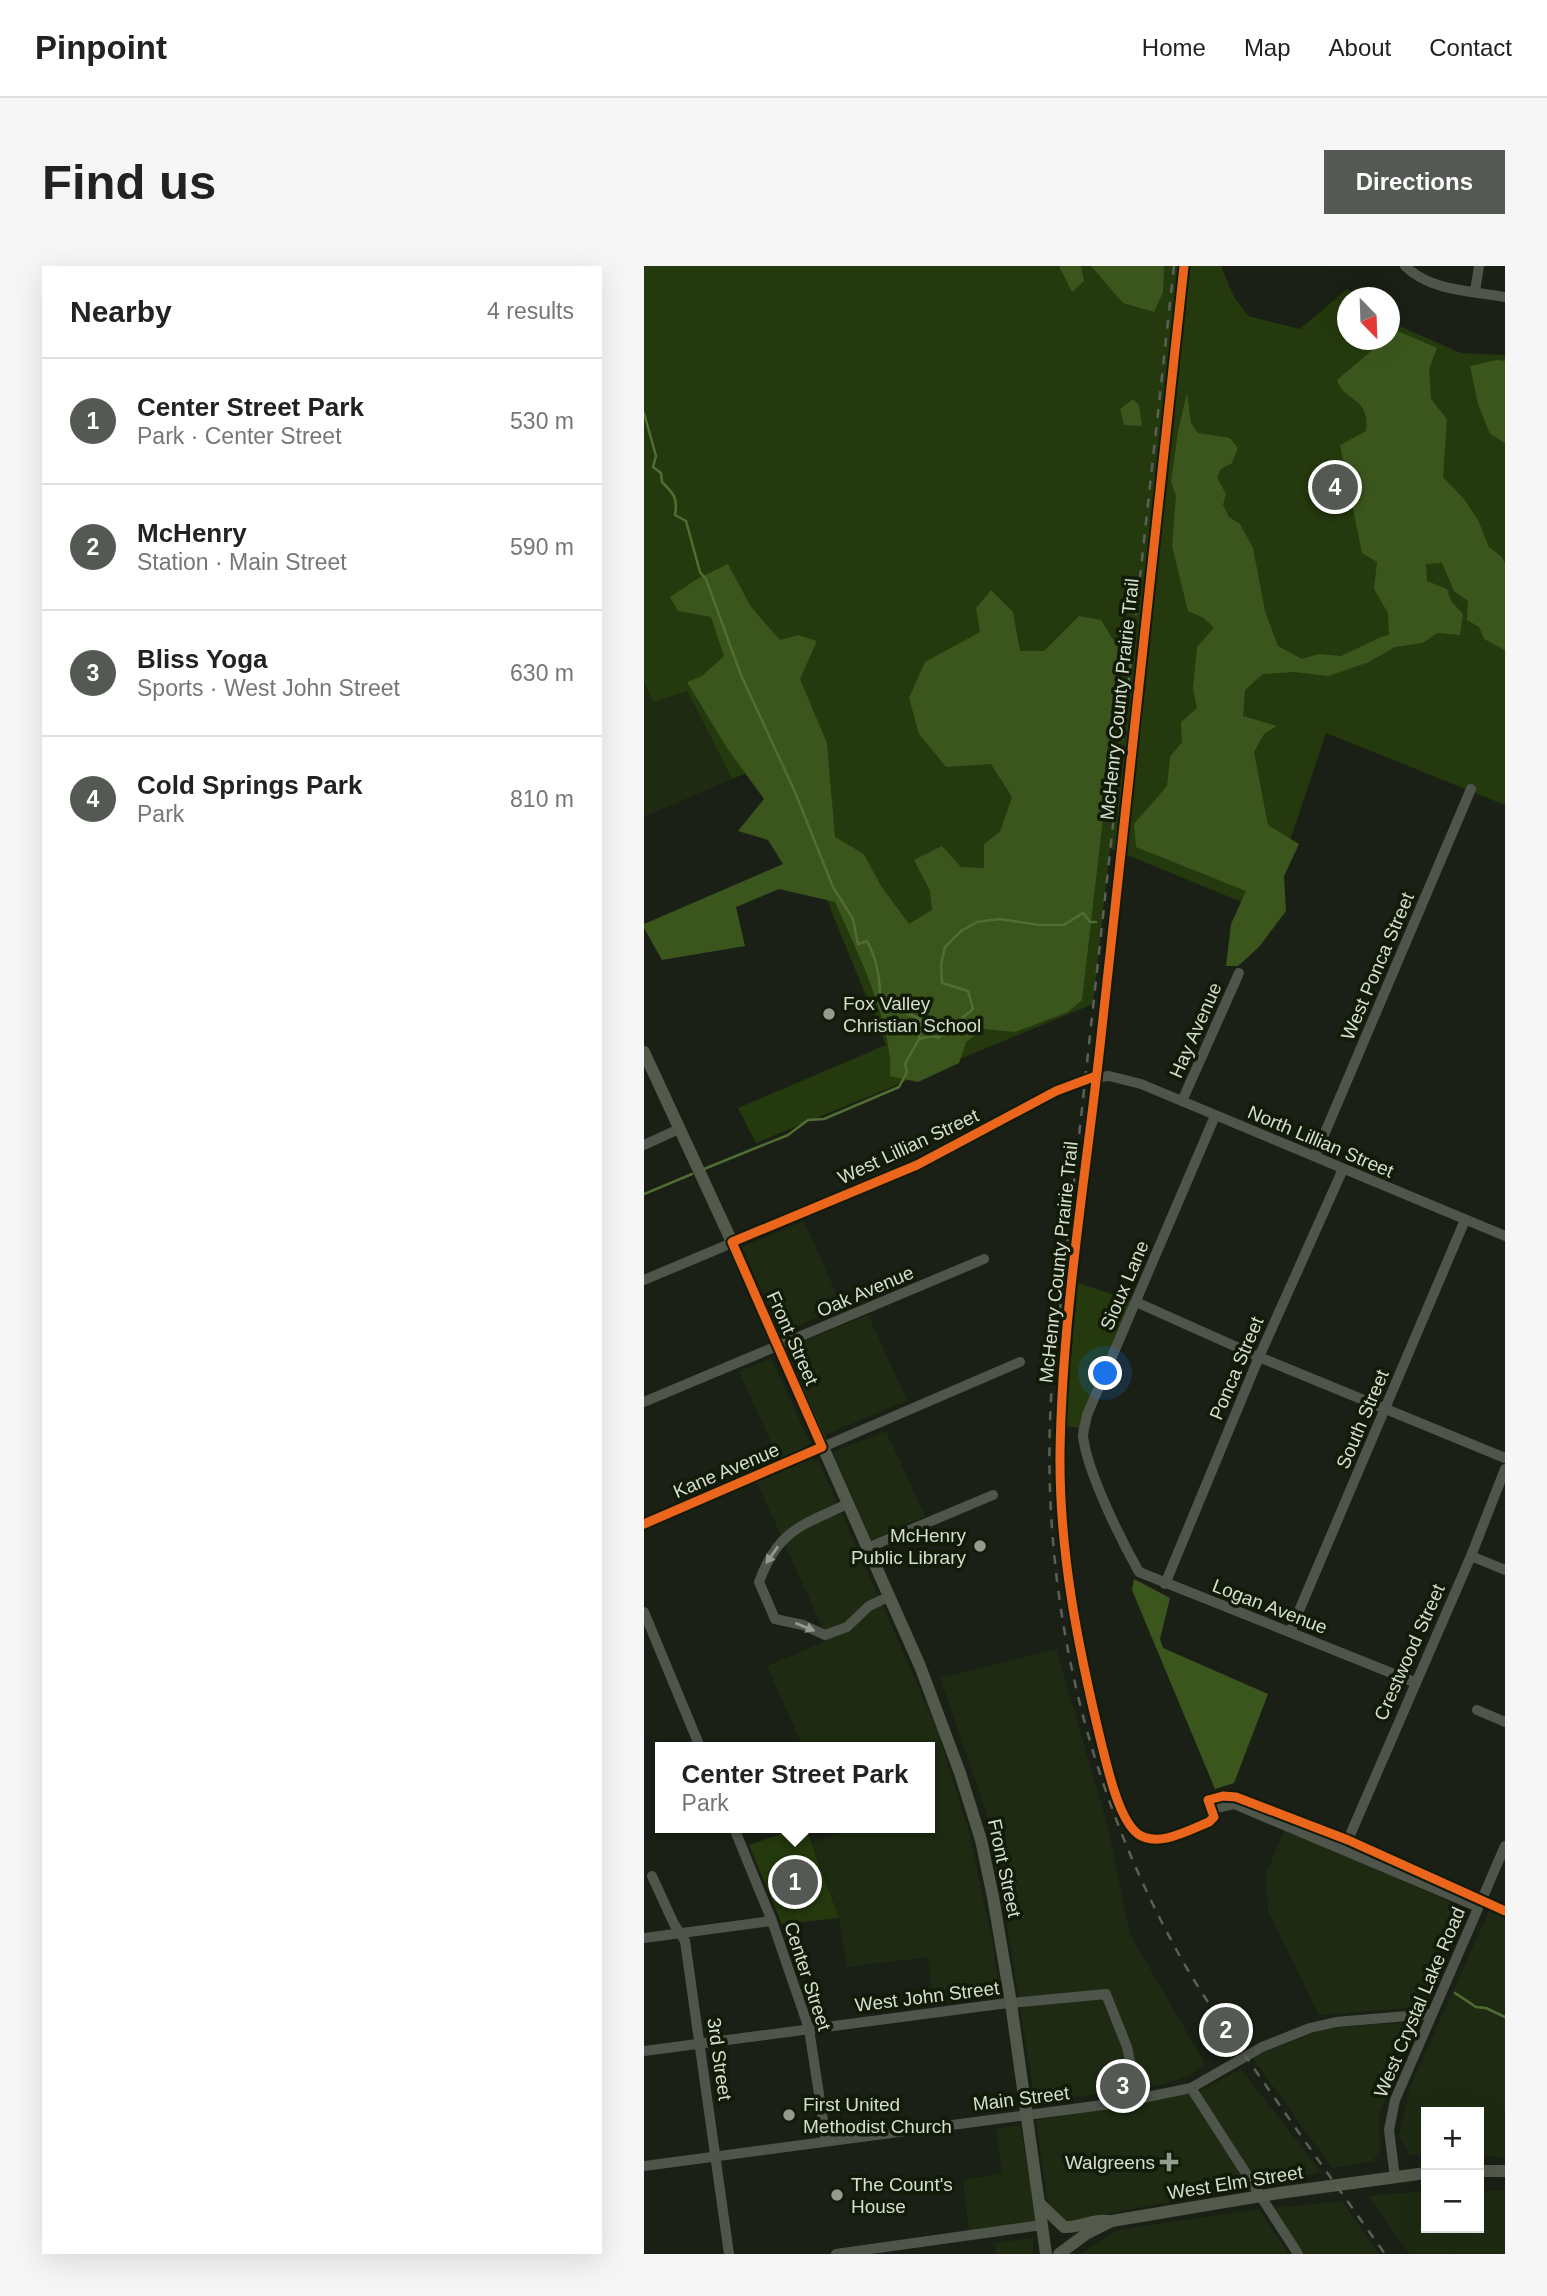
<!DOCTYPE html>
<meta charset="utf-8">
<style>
body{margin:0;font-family:Arial,sans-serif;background:#f6f6f6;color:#222}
.controls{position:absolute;right:21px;bottom:21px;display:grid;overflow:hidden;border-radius:0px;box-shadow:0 7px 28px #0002}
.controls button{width:63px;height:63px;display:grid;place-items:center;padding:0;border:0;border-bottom:2px solid #e0e0e0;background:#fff;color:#222;font:35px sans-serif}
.compass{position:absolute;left:693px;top:21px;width:63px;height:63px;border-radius:50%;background:#fff;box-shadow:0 7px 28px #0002;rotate:157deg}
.you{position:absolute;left:462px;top:1108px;width:24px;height:24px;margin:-18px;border:5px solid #fff;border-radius:50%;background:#1a73e8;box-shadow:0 0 0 10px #1a73e833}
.badge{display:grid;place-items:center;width:46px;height:46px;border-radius:50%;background:#555953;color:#fff;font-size:23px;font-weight:700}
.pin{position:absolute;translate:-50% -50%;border:4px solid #fff;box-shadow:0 2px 7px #0006}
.popup{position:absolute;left:11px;top:1476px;width:280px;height:91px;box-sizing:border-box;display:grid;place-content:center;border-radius:0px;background:#fff;filter:drop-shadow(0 2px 5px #0005);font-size:23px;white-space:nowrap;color:#767676}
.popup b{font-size:26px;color:#222}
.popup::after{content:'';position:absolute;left:50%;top:100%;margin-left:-14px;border:14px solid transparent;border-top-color:#fff}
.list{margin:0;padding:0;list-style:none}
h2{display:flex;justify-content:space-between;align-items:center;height:91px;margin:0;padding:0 28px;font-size:30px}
h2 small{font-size:23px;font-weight:400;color:#767676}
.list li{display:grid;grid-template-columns:46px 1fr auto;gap:21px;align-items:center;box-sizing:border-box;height:126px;padding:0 28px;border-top:2px solid #e0e0e0}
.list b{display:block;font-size:26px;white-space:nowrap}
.list p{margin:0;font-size:23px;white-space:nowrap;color:#767676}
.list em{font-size:23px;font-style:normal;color:#767676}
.map{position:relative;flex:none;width:861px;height:1988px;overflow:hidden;border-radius:0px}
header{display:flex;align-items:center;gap:42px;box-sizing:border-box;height:98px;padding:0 35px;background:#fff;border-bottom:2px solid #e0e0e0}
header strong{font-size:33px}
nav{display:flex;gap:38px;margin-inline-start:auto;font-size:24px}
.intro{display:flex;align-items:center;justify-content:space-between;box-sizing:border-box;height:168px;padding:0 42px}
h1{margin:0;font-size:49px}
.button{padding:18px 32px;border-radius:0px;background:#555953;color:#fff;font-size:24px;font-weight:700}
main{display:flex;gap:42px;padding:0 42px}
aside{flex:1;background:#fff;border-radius:0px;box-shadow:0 7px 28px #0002}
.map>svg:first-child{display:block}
.built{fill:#1e2b12}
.green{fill:#24390d}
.forest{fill:#3a561d}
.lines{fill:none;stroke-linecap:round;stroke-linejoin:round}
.stream{stroke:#506e33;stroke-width:2.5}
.minor{stroke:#50554c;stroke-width:10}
.major{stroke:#535a4c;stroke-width:12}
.rail{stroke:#5b6056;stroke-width:2.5;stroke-dasharray:9 9;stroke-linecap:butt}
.cycleway-casing{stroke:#111b07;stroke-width:13}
.cycleway{stroke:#eb651d;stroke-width:9}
.oneway{fill:#939a8e}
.poi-dot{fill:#949c8f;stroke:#111b07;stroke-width:2.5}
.labels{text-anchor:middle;stroke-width:7;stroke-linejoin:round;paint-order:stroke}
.street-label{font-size:19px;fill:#d6ded0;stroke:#111b07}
.poi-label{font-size:19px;fill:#d6ded0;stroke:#111b07;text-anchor:start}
</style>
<header>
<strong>Pinpoint</strong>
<nav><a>Home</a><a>Map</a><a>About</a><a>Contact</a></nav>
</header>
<div class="intro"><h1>Find us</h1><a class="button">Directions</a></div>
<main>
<aside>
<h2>Nearby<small>4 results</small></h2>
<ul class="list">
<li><span class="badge">1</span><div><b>Center Street Park</b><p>Park · Center Street</p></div><em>530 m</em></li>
<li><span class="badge">2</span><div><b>McHenry</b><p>Station · Main Street</p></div><em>590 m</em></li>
<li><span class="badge">3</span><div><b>Bliss Yoga</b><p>Sports · West John Street</p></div><em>630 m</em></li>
<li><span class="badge">4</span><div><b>Cold Springs Park</b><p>Park</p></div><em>810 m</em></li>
</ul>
</aside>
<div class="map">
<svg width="861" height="1988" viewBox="0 0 861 1988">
<rect width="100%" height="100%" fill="#1a2015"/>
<g class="built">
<polygon points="0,416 9,436 42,424 88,513 0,551"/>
<polygon points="160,955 198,1041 136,1067 98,981"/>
<polygon points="224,1049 263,1135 180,1169 143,1082"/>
<polygon points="127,1092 166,1177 158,1185 136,1195 95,1106"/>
<polygon points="242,1165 281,1250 227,1274 189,1186"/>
<polygon points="166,1192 175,1196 293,1463 325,1566 349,1679 356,1731 290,1738 284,1691 203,1701 195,1652 168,1576 196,1567 194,1562 286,1562 286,1481 159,1481 123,1400 184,1374 112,1214"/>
<polygon points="412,1383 463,1558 486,1668 561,1798 545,1809 522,1818 391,1837 366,1677 341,1542 296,1412"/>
<polygon points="641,1563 820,1642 779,1741 675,1749 624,1645 622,1607"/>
<polygon points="846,1643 861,1649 861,1891 835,1890 835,1846 782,1846 782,1889 766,1889 755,1870 766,1821"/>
<polygon points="769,1756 771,1762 735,1848 736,1884 729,1895 688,1902 608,1791 683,1762"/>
<polygon points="597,1803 677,1906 407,1959 392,1854 555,1826"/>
<polygon points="376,1859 393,1955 325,1965 319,1914 358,1907 352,1863"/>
<polygon points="861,1924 861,1988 765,1988 724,1930 782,1925 782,1962 835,1962 835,1925"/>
<polygon points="698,1935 735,1988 659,1988 634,1950 632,1942"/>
<polygon points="615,1943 645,1988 436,1988 474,1964"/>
<polygon points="390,1972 388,1988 352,1988 351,1977"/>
</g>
<g class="green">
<polygon points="0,0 577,0 589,29 604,50 656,63 703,23 713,31 704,32 704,74 746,74 746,56 817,87 861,89 861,539 682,467 622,646 466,582 449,738 112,877 94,842 242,779 127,497 88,513 43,425 9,436 0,416"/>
<polygon points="434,1017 489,1035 436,1162 421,1160"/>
<polygon points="153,1562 162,1562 195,1652 138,1658 105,1579"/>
</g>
<g class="forest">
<polygon points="415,0 437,0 440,15 428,26"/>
<polygon points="447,0 520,0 519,26 510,46 479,37"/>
<path d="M 749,63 L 793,82 L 785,103 L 787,133 L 803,153 L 799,211 L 820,233 L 834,254 L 845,281 L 858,291 L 861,297 L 861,384 L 840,373 L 835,361 L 823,354 L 824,335 L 810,325 L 798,297 L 782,298 L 783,315 L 803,323 L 807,335 L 819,348 L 816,369 L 793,367 L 779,377 L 751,381 L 725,396 L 684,410 L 650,406 L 619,408 L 601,424 L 599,450 L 633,460 L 620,468 L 610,486 L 624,559 L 655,578 L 640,610 L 642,645 L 615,681 L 594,700 L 582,700 L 587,658 L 602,625 L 492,581 L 490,558 L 523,520 L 526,491 L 538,476 L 537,456 L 553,442 L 549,422 L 553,381 L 570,362 L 560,352 L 544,345 L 528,280 L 532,230 L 527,216 L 534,165 L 543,127 L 547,157 L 554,167 L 586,172 L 594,182 L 588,197 L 577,203 L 573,211 L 582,228 L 579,239 L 585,251 L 596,258 L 609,282 L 621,345 L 634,380 L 658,393 L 675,388 L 697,390 L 737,371 L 745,369 L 744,347 L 730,323 L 733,296 L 718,287 L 696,179 L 722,165 C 726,129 702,139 693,114 L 740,74 L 746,74 L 746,67 Z"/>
<polygon points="853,94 861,95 861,177 846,168 834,138 826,100"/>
<polygon points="489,133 495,139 498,160 480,159 476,143"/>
<path d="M 84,298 L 107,341 L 136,374 L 154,369 L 173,375 L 156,413 L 183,477 L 191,571 L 220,588 L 237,620 L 265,658 L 288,644 L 286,625 L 270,594 L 298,580 L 317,601 L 340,602 L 340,578 L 356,566 L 368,531 L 347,498 L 302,501 L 275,468 L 265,432 L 281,396 L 336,366 L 332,342 L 347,324 L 369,346 L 376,385 L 400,385 L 435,350 L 457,354 L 478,388 L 438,734 L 424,746 L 371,766 L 340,763 L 322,776 L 315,797 L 274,816 L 246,810 C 250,761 212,682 191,636 L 135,623 L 92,641 L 101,680 L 18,694 L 0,662 L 0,658 L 139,598 L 124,574 L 94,565 L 120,533 L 83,482 L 43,416 L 58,410 L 80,390 L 67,351 L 34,345 L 26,331 L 53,313 Z"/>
<polygon points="490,1313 526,1332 516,1373 519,1382 624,1428 590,1517 571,1523 488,1324"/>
</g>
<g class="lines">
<g class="stream">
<path d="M 0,147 L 12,190 L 9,201 L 17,207 L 18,216 C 30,228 34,232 31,249 L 42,255 L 56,306 L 62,313 L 97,409 L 151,526 L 189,621 L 209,653 L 214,678 L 223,675 C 233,693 236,713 236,732 L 255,744 L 276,753 L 275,773"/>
<polyline points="60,903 144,869 164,854 180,853 255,821 263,806 261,798 275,773 288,770 294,772 329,743 324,725 298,717 297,699 301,681 317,665 333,656 355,653 395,659 420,659 439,647 446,656 452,656"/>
<polyline points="0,928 48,908"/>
<polyline points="811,1727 832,1741 842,1742 861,1751"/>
</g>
<g class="minor">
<path d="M 761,0 C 786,25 828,25 861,31"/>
<polyline points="831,25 835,0"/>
<polyline points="538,835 595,707"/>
<path d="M 571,850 L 443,1149 C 442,1156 439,1164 439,1170 C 443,1206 477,1274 495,1306 L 770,1416"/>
<polyline points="0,879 35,863"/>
<polyline points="671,890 827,523"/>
<polyline points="0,1014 273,899 412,825 440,813 465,810 497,818 861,970"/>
<polyline points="492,1036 615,1091 861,1192"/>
<polyline points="0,1136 340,993"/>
<path d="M 203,1238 C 157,1260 134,1264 115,1316 L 131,1353 L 159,1359 L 181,1369 L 203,1361 L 225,1340 L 244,1331"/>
<polyline points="0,1258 376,1096"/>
<polyline points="223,1282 349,1229"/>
<polyline points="827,1290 861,1304"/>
<polyline points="521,1318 615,1091 699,903"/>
<polyline points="0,1346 56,1481"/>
<polyline points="646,1366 821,954"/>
<polyline points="833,1444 861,1456"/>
<polyline points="568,1543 590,1538 834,1641"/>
<polyline points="90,1562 128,1655 165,1763 182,1874"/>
<polyline points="700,1583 827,1290 861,1203"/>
<polyline points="8,1610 30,1658 41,1675 85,1988"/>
<polyline points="0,1672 128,1655"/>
<polyline points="0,1785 356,1738 462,1728 483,1781 494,1833"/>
<polyline points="547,1822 654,1988"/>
<polyline points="0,1900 474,1837 547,1822 618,1781 666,1762 692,1756 787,1748"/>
<polyline points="751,1912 745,1864 751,1834 861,1580"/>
<polyline points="192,1988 398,1959"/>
</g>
<g class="major">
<polyline points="0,786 88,976 276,1400 316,1507 337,1574 349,1631 367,1737 402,1988"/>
<polyline points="835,1905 861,1905"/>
<path d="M 395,1937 L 420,1961 C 435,1962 448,1953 464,1955"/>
<polyline points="415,1988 442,1968 468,1955 635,1927 782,1907"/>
</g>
<path class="rail" d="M 530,0 L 408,1117 C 394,1314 437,1510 532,1683 C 556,1728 587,1769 616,1811 C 657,1870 699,1929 741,1988"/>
<defs>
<g id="cycleway">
<path d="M 540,0 C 513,260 484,520 456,780 C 441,916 418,1051 416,1187 C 415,1286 434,1381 457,1476 C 463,1499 474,1553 494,1568 C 514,1582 545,1564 565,1556 L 570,1551 L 564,1534 L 579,1530 L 592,1531 L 704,1574 L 861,1645"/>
<polyline points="0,1258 178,1181 88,976 273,899 412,825 452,810"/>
</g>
</defs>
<use href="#cycleway" class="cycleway-casing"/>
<use href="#cycleway" class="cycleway"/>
</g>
<defs><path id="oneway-solid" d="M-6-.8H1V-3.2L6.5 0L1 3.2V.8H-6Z" transform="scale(1.75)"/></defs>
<g class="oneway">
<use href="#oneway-solid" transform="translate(128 1289) rotate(125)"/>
<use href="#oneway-solid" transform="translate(161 1361) rotate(22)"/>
</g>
<g class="poi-dot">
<circle cx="185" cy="748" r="7"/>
<circle cx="336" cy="1280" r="7"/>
<circle cx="145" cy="1849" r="7"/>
<path d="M521.5 1885.5h7v7h7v7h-7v7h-7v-7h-7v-7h7z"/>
<circle cx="193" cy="1929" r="7"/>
</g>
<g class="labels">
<g class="street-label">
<text transform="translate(475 433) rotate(-84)" y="7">McHenry County Prairie Trail</text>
<text transform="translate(733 700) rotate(-67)" y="7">West Ponca Street</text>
<text transform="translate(551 764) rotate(-66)" y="7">Hay Avenue</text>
<text transform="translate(677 875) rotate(23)" y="7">North Lillian Street</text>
<text transform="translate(264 880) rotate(-25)" y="7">West Lillian Street</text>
<text transform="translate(414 996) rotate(-84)" y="7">McHenry County Prairie Trail</text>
<text transform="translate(480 1019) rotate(-67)" y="7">Sioux Lane</text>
<text transform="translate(221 1025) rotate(-23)" y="7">Oak Avenue</text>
<text transform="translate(149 1072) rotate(66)" y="7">Front Street</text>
<text transform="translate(592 1102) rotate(-67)" y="7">Ponca Street</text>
<text transform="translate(718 1153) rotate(-67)" y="7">South Street</text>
<text transform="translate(82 1204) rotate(-23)" y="7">Kane Avenue</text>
<text transform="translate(626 1340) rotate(21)" y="7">Logan Avenue</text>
<text transform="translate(765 1386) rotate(-66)" y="7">Crestwood Street</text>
<text transform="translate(361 1602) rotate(78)" y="7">Front Street</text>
<text transform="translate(164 1710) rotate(72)" y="7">Center Street</text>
<text transform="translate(283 1730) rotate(-7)" y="7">West John Street</text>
<text transform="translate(775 1736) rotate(-67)" y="7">West Crystal Lake Road</text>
<text transform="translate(76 1793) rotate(82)" y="7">3rd Street</text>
<text transform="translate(377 1832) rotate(-7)" y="7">Main Street</text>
<text transform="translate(591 1916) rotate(-9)" y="7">West Elm Street</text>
</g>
<g class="poi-label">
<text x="199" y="744">Fox Valley<tspan x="199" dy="22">Christian School</tspan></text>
<text x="322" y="1276" text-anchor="end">McHenry<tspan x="322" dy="22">Public Library</tspan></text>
<text x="159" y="1845">First United<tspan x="159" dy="22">Methodist Church</tspan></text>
<text x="511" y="1903" text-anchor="end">Walgreens</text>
<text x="207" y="1925">The Count's<tspan x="207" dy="22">House</tspan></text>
</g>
</g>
</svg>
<div class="controls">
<button>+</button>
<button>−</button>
</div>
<svg class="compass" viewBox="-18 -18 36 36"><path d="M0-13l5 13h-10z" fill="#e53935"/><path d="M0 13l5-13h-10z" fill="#767676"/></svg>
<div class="you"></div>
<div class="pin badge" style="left:151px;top:1616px">1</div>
<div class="popup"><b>Center Street Park</b>Park</div>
<div class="pin badge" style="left:582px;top:1764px">2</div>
<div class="pin badge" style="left:479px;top:1820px">3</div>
<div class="pin badge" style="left:691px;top:221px">4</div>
</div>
</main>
